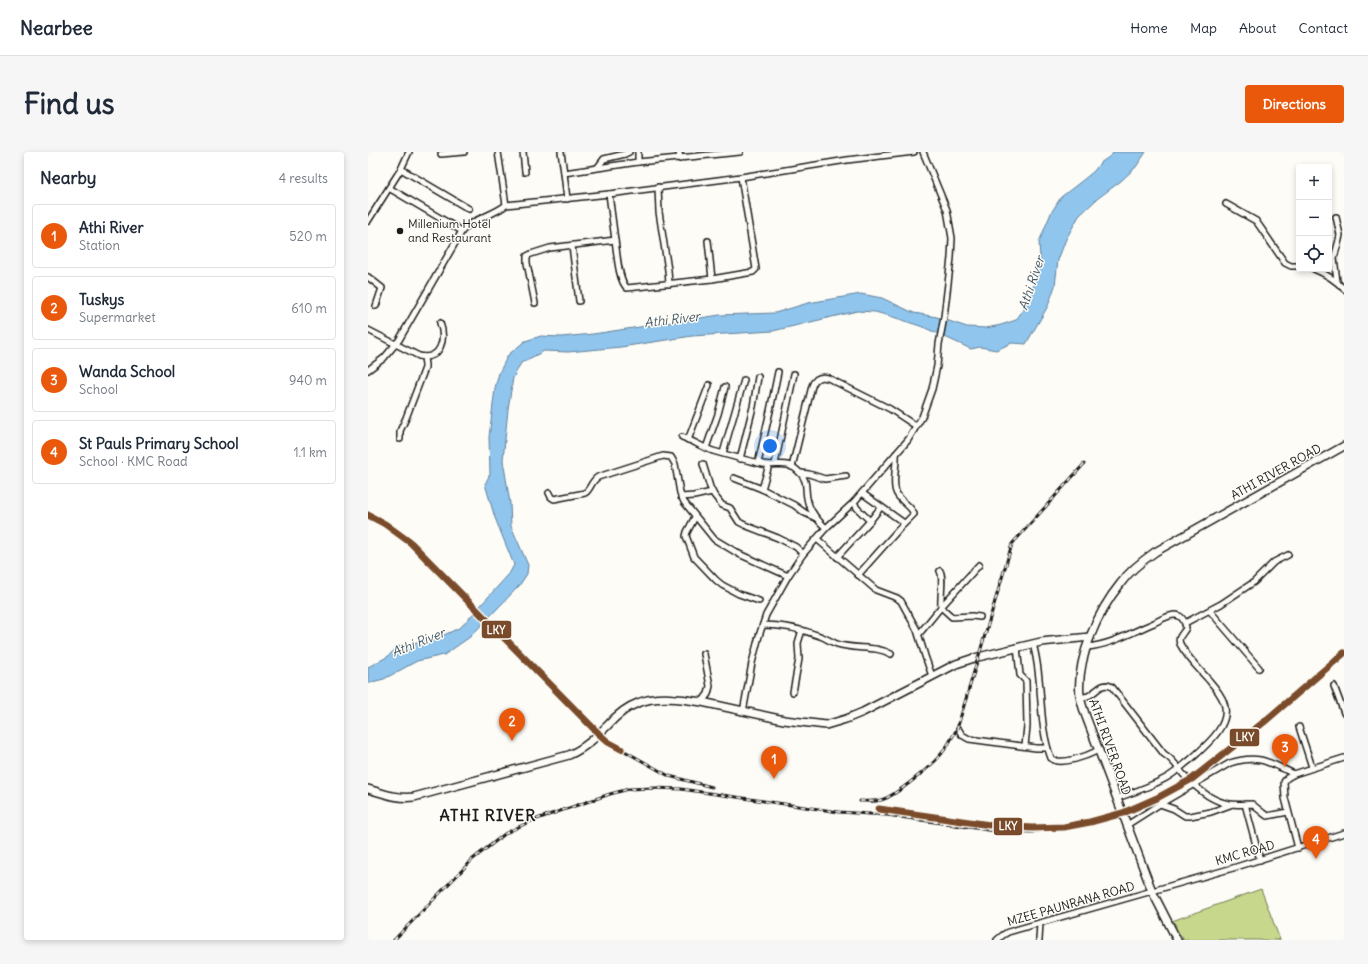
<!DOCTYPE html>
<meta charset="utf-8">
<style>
body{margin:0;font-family:Delius,sans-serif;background:#f6f6f7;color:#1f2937}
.controls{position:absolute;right:12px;top:12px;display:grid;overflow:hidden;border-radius:4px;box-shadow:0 2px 6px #0003}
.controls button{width:36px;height:36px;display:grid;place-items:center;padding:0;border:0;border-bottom:1px solid #e0e1e3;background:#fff;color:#1f2937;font:20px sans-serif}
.you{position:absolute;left:402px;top:294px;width:14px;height:14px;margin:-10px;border:3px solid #fff;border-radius:50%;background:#1a73e8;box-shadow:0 0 0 6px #1a73e833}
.badge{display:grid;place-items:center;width:26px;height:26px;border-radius:50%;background:#ea580c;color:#fff;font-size:13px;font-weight:700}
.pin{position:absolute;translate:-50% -33px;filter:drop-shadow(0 1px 2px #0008)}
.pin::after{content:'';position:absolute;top:21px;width:14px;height:12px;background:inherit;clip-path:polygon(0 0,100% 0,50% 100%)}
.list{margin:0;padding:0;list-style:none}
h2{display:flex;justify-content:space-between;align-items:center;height:52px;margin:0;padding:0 16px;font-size:17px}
h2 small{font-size:13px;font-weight:400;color:#747a83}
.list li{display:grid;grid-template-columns:26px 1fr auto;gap:12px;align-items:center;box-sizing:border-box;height:64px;margin:0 8px 8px;padding:0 8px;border:1px solid #e0e1e3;border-radius:4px}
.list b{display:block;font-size:15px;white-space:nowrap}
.list p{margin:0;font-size:13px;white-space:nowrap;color:#747a83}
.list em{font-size:13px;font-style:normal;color:#747a83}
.icon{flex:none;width:22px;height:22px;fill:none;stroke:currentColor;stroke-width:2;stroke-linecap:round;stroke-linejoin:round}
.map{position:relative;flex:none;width:976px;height:788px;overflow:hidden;border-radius:4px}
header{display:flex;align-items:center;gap:24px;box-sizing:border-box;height:56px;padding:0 20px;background:#fff;border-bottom:1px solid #e0e1e3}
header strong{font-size:19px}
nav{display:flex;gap:22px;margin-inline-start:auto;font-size:14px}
.intro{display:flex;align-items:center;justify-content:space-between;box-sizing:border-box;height:96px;padding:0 24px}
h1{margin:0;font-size:28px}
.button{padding:10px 18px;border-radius:4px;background:#ea580c;color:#fff;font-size:14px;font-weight:700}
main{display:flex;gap:24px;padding:0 24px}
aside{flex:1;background:#fff;border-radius:4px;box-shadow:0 2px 6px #0003}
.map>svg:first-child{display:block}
.green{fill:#c7d88c;stroke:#727a54}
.water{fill:#90c5ed;stroke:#628199}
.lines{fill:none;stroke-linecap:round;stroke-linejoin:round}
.street-casing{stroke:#1c1c1c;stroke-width:8}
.secondary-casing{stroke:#1c1c1c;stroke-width:10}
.street{stroke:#fdfcf7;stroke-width:5}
.secondary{stroke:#fdfcf7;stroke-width:7}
.rail-casing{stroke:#1c1c1c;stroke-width:3}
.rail{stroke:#fdfcf7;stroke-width:1.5;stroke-dasharray:4.5;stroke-linecap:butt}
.rail-1-casing{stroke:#fdfcf7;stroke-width:10}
.rail-1{stroke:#7a4b2a;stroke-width:7}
.poi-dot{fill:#1c1c1c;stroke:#fdfcf7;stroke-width:1.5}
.labels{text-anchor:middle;stroke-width:3;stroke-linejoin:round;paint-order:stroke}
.poi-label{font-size:12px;fill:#1c1c1c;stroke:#fdfcf7;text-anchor:start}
.street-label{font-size:12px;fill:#1c1c1c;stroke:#fdfcf7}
.water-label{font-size:13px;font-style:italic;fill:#455765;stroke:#fdfcf7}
.district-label{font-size:16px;font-weight:bold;letter-spacing:1px;fill:#1c1c1c;stroke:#fdfcf7}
.line-badge{stroke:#fdfcf7;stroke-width:1.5}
.badge-label{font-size:11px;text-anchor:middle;font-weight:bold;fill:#fff}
</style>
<header>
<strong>Nearbee</strong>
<nav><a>Home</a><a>Map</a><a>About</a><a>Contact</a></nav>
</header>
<div class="intro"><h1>Find us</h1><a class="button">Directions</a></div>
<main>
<aside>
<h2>Nearby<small>4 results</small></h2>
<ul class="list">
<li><span class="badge">1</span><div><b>Athi River</b><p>Station</p></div><em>520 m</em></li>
<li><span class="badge">2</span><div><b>Tuskys</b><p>Supermarket</p></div><em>610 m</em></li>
<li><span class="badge">3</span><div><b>Wanda School</b><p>School</p></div><em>940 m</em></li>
<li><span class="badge">4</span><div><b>St Pauls Primary School</b><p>School · KMC Road</p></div><em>1.1 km</em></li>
</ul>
</aside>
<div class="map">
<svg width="976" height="788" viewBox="0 0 976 788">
<rect width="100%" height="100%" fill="#fdfcf7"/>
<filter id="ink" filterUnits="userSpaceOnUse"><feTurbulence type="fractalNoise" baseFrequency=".025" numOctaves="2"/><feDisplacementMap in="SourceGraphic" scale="8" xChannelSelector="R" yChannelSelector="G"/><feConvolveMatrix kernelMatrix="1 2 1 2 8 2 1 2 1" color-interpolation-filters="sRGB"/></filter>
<g filter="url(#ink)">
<polygon class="green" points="893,737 912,788 814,788 815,785 807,779 808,773 804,769"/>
<polygon class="water" points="746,0 778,0 768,15 753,29 729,47 711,64 698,87 690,108 687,134 680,154 658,192 644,191 628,198 612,195 603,197 555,175 522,164 507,160 489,159 405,179 324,184 253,195 200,200 176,199 153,211 145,226 140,257 135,308 142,351 143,374 160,413 159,422 151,434 102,485 76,503 49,509 16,527 0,531 0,515 19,505 30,495 76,483 93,475 141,422 146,413 127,366 117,332 122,322 121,285 127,236 131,221 140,203 157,189 173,184 193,185 225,182 352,163 407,161 440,151 493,142 514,146 546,161 569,165 599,175 618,176 633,173 648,168 657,155 664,139 672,106 671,90 683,61 693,45 715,28 726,19 732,11 741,5"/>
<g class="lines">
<defs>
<g id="street">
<polyline points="130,0 138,53"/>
<polyline points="155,0 157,20"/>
<polyline points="193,0 196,21 270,10 270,0"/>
<polyline points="311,0 312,7"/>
<polyline points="73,2 96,0"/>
<polyline points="270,10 372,0"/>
<polyline points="230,15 236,7 257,2 261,0"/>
<polyline points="33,17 101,57"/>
<polyline points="196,21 199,47"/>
<polyline points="290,35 291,60 300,118 301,132"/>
<polyline points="21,36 94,79"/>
<polyline points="858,52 888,69 917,111 923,114 931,114"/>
<polyline points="968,65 972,83 971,88 966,106 969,129"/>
<polyline points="0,69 33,17 41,0"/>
<path d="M 247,88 C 249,100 250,128 259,136 L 344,127 L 385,120 L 388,117 L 373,25"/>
<polyline points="340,89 344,127"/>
<polyline points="204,94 211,149"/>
<path d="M 946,117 C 958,122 967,127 976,137"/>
<polyline points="0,125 14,136 8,154"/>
<polyline points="167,151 159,111 159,104 163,102 182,96 247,88 241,42"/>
<path d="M 0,178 L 51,204 C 73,209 78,187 72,171"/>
<path d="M 0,218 L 16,206 L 31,188 L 94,79 C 106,66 124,64 138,53 L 241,42 L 373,25 L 479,8 L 546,0"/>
<path d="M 314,285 C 325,289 334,295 345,299 C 362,304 378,308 395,312 C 410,315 419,307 432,321 C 440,329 437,336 439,346 C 441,359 449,368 458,376"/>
<polyline points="32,287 32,279 38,266 57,216 57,213 56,205"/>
<polyline points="320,288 341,233"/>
<polyline points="338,296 350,262 357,235"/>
<polyline points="355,301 376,228"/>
<polyline points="372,307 385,255 390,225"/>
<polyline points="390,311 402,259 410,220"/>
<polyline points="335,312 342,335 346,343 354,353 362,356 371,370 379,374 410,386 428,395 435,402"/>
<polyline points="407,312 426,222"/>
<polyline points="401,313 394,337 426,353 437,361 448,366"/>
<path d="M 424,315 L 444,234 C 447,226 452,224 460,226 L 522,257 L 548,274"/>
<polyline points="433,321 441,322 457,327 478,324"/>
<polyline points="366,326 394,337"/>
<path d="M 181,341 L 183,345 L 186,347 L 217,341 C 223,337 223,329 230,325 L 295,304 L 303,305 L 307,312 L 312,341 L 316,350 L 346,387 L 371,402 L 420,424"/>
<polyline points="494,341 536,371"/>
<polyline points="313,345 326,344 344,340"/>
<polyline points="327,365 319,380 318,384 326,405 348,428 354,433 371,442 391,449"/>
<polyline points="502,369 513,355"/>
<polyline points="449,387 508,438 529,446 533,449 549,478 557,504 564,524"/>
<polyline points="469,405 502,369 489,356 486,350"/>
<path d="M 572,419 C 576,425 572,445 573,455 L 584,465 L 604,464 L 612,465"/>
<path d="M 490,423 L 531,377 L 546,362 C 543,353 531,349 528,340 C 524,329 529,314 528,302"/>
<polyline points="842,459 891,516"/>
<polyline points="817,471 853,452 886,430 906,410 920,403"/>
<path d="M 395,473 C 416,473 433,477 452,484 C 458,486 463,490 469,492 C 487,498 507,493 523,502"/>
<polyline points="551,482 573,455 611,413"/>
<path d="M 665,492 C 676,529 669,569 683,606 C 692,615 721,603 731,598"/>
<polyline points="649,495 652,523 658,529 659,574 657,594"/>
<path d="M 719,495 C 743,493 764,480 786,471 C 792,468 800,463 807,463 C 814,463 817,470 818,476 C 815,482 809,485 812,492 C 819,505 829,515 839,526 C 845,533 853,541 856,551 C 864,574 836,595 822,608 C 814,614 807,621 798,626 C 782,635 766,640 749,646"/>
<polyline points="966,534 976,561"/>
<polyline points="425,540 431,507 430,491 434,478"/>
<path d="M 712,545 C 715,545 719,545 722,543 C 729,539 735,529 744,535 L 796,602 C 805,607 809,615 815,622 C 827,635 844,650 862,652 C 870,653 877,652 884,652 L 895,661 L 899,664 L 920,660"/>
<polyline points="334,550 340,542 342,534 336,502"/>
<polyline points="375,560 384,511 391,484 398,463 420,424 435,402 458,376 486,350 540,288 554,265 564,237 569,214 571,192 576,165 583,106 584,86 579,58 555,0"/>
<polyline points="931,575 944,615"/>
<polyline points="591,578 594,583 601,587 668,596 679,596"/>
<polyline points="792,652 806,657 817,664 822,664 843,660 862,653"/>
<polyline points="877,652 892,708"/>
<path d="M 759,673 L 792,652 L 862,611 C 890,602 901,610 926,622"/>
<polyline points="930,696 917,646 916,630 919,626 926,622 976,606"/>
<polyline points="629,788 635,783 640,780 865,716 976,681"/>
<polyline points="671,788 672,771"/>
</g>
<g id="secondary">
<path d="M 0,637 C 17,642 29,647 46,645 L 201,603 C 217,596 228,585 240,573 C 248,564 259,555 270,551 C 288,543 315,547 334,550 L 416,568 L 458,573 L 478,567 L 495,560 L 588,512 L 606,506 L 673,490 L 722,485"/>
<path d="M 809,788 L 784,739 L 717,562 C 715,556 713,550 712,544 C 708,507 730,459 753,431 C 762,418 774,409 787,400 L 976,294"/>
</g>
</defs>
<use href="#street" class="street-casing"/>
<use href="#secondary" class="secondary-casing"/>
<use href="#street" class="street"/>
<use href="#secondary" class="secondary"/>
<defs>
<g id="rail">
<polyline points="253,597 301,624 344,635"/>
<path d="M 492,649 C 499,649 506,650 513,648 C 528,644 565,613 574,601 C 580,594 584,585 589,577 L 644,392 L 716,312"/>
<polyline points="512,662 627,679 664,680 696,675"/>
<polyline points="26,788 105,707 138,681 163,669 242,642 261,637 285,636 313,637 471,660 517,663"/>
</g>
</defs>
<use href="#rail" class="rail-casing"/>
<use href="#rail" class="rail"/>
<defs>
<g id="rail-1">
<polyline points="0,363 17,372 43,391 231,582 240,590 253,597"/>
<polyline points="511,657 622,673 664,676 696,675 722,670 755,661 789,646 824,627 896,570 976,501"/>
</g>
</defs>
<use href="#rail-1" class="rail-1-casing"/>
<use href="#rail-1" class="rail-1"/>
</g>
</g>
<circle class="poi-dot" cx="32" cy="79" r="4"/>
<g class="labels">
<g class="poi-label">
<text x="40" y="76">Millenium Hotel<tspan x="40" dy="14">and Restaurant</tspan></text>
</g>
<g class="street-label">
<text transform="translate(908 320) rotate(-29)" y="4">ATHI RIVER ROAD</text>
<text transform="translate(742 595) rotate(70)" y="4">ATHI RIVER ROAD</text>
<text transform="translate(877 701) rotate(-16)" y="4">KMC ROAD</text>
<text transform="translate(703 752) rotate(-16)" y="4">MZEE PAUNRANA ROAD</text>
</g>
<g class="water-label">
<text transform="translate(663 131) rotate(-71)" y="5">Athi River</text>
<text transform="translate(304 167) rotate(-7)" y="5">Athi River</text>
<text transform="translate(50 490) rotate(-22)" y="5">Athi River</text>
</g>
<g class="district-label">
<text x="120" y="669">ATHI RIVER</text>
</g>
</g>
<g class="line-badge">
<rect x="113" y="468" width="31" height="19" rx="4" fill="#7a4b2a"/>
<rect x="861" y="576" width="31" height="19" rx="4" fill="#7a4b2a"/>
<rect x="625" y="665" width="30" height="19" rx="4" fill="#7a4b2a"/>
</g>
<g class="badge-label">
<text x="128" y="482">LKY</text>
<text x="877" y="589">LKY</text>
<text x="640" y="678">LKY</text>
</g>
</svg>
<div class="controls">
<button>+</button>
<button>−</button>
<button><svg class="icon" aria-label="locate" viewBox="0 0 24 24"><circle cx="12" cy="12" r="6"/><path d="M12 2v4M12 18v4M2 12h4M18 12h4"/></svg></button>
</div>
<div class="you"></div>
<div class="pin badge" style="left:406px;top:627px">1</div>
<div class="pin badge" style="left:144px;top:589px">2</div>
<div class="pin badge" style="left:917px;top:615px">3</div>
<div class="pin badge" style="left:948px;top:707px">4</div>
</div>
</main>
